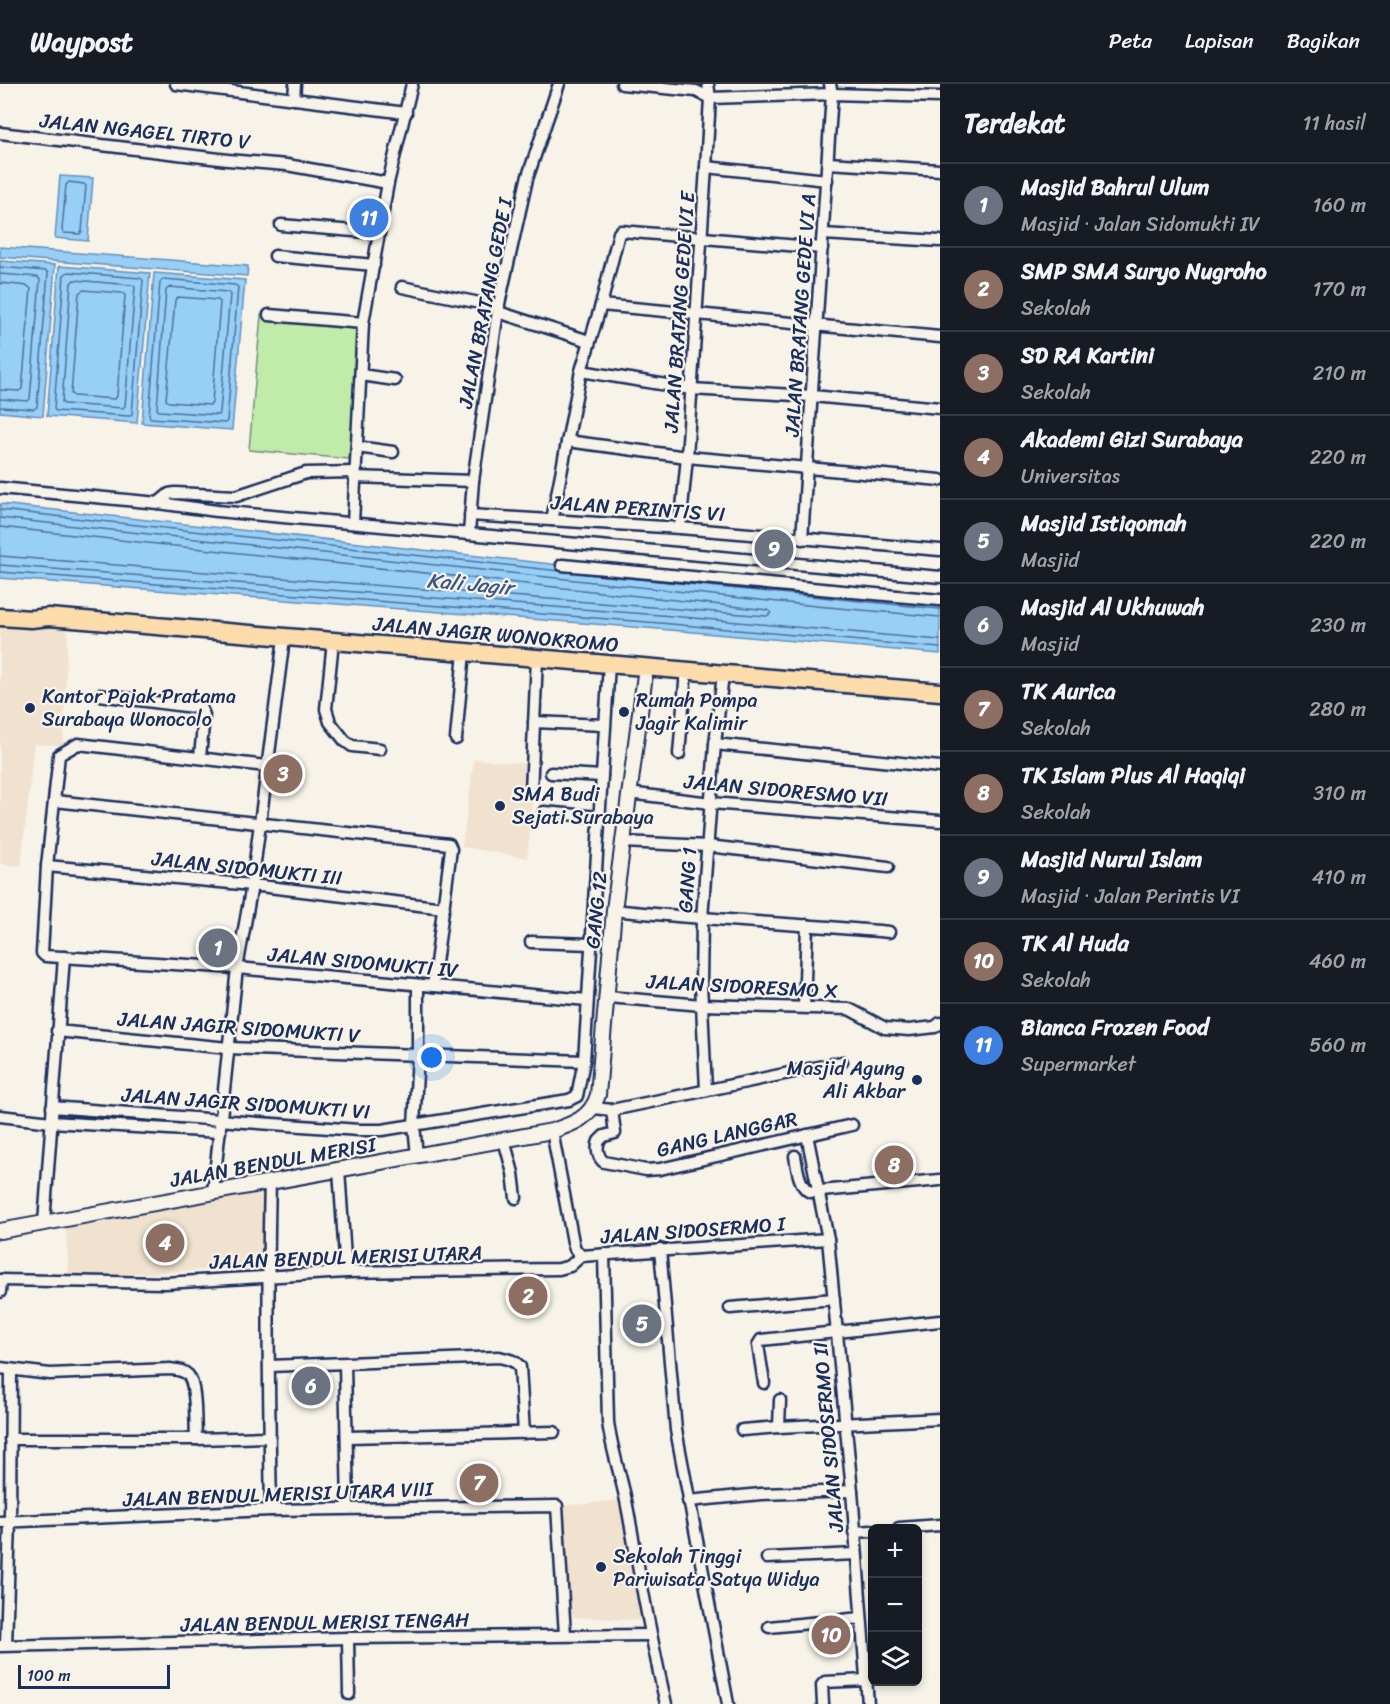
<!DOCTYPE html>
<html lang="id">
<meta charset="utf-8">
<style>
body{margin:0;font-family:Sriracha,sans-serif;background:#20242c;color:#f1f3f6}
.controls{position:absolute;right:18px;bottom:18px;display:grid;overflow:hidden;border-radius:9px;box-shadow:0 3px 9px #0003}
.controls button{width:54px;height:54px;display:grid;place-items:center;padding:0;border:0;border-bottom:2px solid #363941;background:#171b24;color:#f1f3f6;font:30px sans-serif}
.scale{position:absolute;left:18px;bottom:15px;width:152px;box-sizing:border-box;padding-left:6px;border:3px solid #1b2f5e;border-top:0;font-size:16px;line-height:21px;white-space:nowrap;color:#1b2f5e;-webkit-text-stroke:4px #f7f3e8;paint-order:stroke}
.you{position:absolute;left:432px;top:974px;width:21px;height:21px;margin:-15px;border:4px solid #fff;border-radius:50%;background:#1a73e8;box-shadow:0 0 0 9px #1a73e833}
.badge{display:grid;place-items:center;width:39px;height:39px;border-radius:50%;background:#0b8043;color:#fff;font-size:20px;font-weight:700}
.pin{position:absolute;translate:-50% -50%;border:3px solid #fff;box-shadow:0 2px 6px #0006}
.list{margin:0;padding:0;list-style:none}
h2{display:flex;justify-content:space-between;align-items:center;height:78px;margin:0;padding:0 24px;font-size:26px}
h2 small{font-size:20px;font-weight:400;color:#9ea1a6}
.list li{display:grid;grid-template-columns:39px 1fr auto;gap:18px;align-items:center;box-sizing:border-box;height:84px;padding:0 24px;border-top:2px solid #363941}
.list b{display:block;font-size:22px;white-space:nowrap}
.list p{margin:0;font-size:20px;white-space:nowrap;color:#9ea1a6}
.list em{font-size:20px;font-style:normal;color:#9ea1a6}
.icon{flex:none;width:33px;height:33px;fill:none;stroke:currentColor;stroke-width:2;stroke-linecap:round;stroke-linejoin:round}
.map{position:relative;flex:none;width:940px;height:1620px;overflow:hidden}
header{display:flex;align-items:center;gap:36px;box-sizing:border-box;height:84px;padding:0 30px;background:#171b24;border-bottom:2px solid #363941}
header strong{font-size:28px}
nav{display:flex;gap:33px;margin-inline-start:auto;font-size:21px}
main{display:flex}
aside{flex:1;background:#171b24}
.map>svg:first-child{display:block}
.built{fill:#f0e2ce}
.green{fill:#c0eba8;stroke:#6e8d83;stroke-width:1.5}
.water{fill:#97cff6;stroke:#658fb9;stroke-width:1.5}
.lines{fill:none;stroke-linecap:round;stroke-linejoin:round}
.shore{stroke:#4d6f9b;stroke-width:1.5}
.minor-casing{stroke:#1b2f5e;stroke-width:15}
.tertiary-casing{stroke:#1b2f5e;stroke-width:18}
.primary-casing{stroke:#1b2f5e;stroke-width:21}
.minor{stroke:#f7f3e8;stroke-width:10}
.tertiary{stroke:#f7f3e8;stroke-width:14}
.primary{stroke:#fddcac;stroke-width:16}
.poi-dot{fill:#1b2f5e;stroke:#f7f3e8;stroke-width:2}
.labels{text-anchor:middle;stroke-width:4.5;stroke-linejoin:round;paint-order:stroke}
.street-label{font-size:20px;fill:#1b2f5e;stroke:#f7f3e8}
.poi-label{font-size:20px;fill:#1b2f5e;stroke:#f7f3e8;text-anchor:start}
.water-label{font-size:21px;font-style:italic;fill:#3a5784;stroke:#f7f3e8}
</style>
<header>
<strong>Waypost</strong>
<nav><a>Peta</a><a>Lapisan</a><a>Bagikan</a></nav>
</header>
<main>
<div class="map">
<svg width="940" height="1620" viewBox="0 0 940 1620">
<rect width="100%" height="100%" fill="#f7f3e8"/>
<filter id="ink" filterUnits="userSpaceOnUse"><feTurbulence type="fractalNoise" baseFrequency=".0167" numOctaves="2"/><feDisplacementMap in="SourceGraphic" scale="12" xChannelSelector="R" yChannelSelector="G"/><feConvolveMatrix kernelMatrix="1 2 1 2 8 2 1 2 1" color-interpolation-filters="sRGB"/></filter>
<g filter="url(#ink)">
<g class="built">
<polygon points="0,539 68,543 63,661 34,660 21,782 0,780"/>
<polygon points="474,675 537,681 527,774 462,763"/>
<polygon points="265,1099 264,1183 69,1193 65,1135"/>
<polygon points="620,1416 649,1537 574,1533 566,1521 564,1422"/>
</g>
<polygon class="green" points="261,231 361,239 349,375 249,366"/>
<g class="water">
<polygon points="60,92 93,94 88,157 55,154"/>
<polygon points="0,163 248,182 247,192 0,173"/>
<polygon points="0,177 55,181 43,332 0,328"/>
<polygon points="59,182 150,189 137,339 47,332"/>
<polygon points="154,189 245,196 232,346 142,339"/>
<polygon points="0,420 818,509 940,520 940,570 659,545 0,494"/>
</g>
<g class="lines">
<g class="shore">
<polygon points="69,98 84,100 86,102 82,147 80,150 64,149 62,146 66,101"/>
<polyline points="0,183 46,187 48,189 37,323 34,325 0,323"/>
<polygon points="68,188 140,194 143,196 132,330 130,332 56,327 54,325 64,191"/>
<polyline points="0,190 38,193 40,196 30,315 28,317 0,315"/>
<polygon points="163,195 235,201 238,203 227,337 225,339 151,334 149,332 160,198"/>
<polygon points="74,196 132,201 135,203 125,322 123,324 64,320 62,318 71,199"/>
<polyline points="0,199 28,202 31,205 22,305 19,307 0,306"/>
<polygon points="170,203 227,208 230,210 220,328 219,331 159,327 157,325 166,206"/>
<polygon points="83,206 122,209 125,211 117,312 115,315 74,312 71,310 79,209"/>
<polygon points="178,213 218,216 220,218 212,319 210,321 169,318 166,316 175,216"/>
<polyline points="0,426 560,487"/>
<polyline points="0,434 816,522 940,533"/>
<polyline points="0,443 768,526 771,529 767,532 0,472"/>
<polyline points="0,481 660,531 940,556"/>
<polyline points="0,488 660,539 940,564"/>
<polyline points="579,489 940,525"/>
</g>
<defs>
<g id="minor">
<polyline points="176,0 406,29"/>
<polyline points="622,0 696,7 710,14 832,10 940,13"/>
<polyline points="294,15 295,0"/>
<polyline points="0,49 228,76 287,81 388,99"/>
<polyline points="828,79 940,86"/>
<polyline points="706,83 827,96"/>
<polyline points="281,141 378,149"/>
<polyline points="823,150 940,157"/>
<polyline points="275,172 374,181"/>
<polyline points="402,203 499,223"/>
<polyline points="601,221 940,253"/>
<polyline points="498,228 589,257"/>
<polyline points="269,231 363,239"/>
<polyline points="581,287 691,305 812,312 940,324"/>
<polyline points="361,291 395,296"/>
<polyline points="567,357 687,373 940,396"/>
<polyline points="357,363 393,368"/>
<polyline points="354,393 473,397"/>
<polyline points="0,404 158,419 169,410 175,409 236,412 306,389 355,388"/>
<polyline points="158,419 217,427 940,493"/>
<polyline points="470,431 680,444 940,466"/>
<polyline points="552,436 581,287 601,221 619,149 621,147 822,164"/>
<polyline points="353,439 363,239 388,99 412,0"/>
<polyline points="680,444 687,373 706,83 710,14 708,0"/>
<polyline points="469,450 473,397 499,220 527,95 559,0"/>
<polyline points="802,455 832,10 830,0"/>
<polyline points="562,481 940,516"/>
<polyline points="333,557 326,625 330,638 345,657 352,662 380,665"/>
<polyline points="99,611 201,624 204,631 200,673"/>
<polyline points="534,638 604,641"/>
<polyline points="456,655 464,568"/>
<polyline points="715,660 940,683"/>
<polyline points="679,670 686,587"/>
<polyline points="266,682 78,660 59,671 47,782 42,869 45,872 237,884 587,916"/>
<polyline points="551,689 602,692"/>
<polyline points="531,708 537,574"/>
<polyline points="628,709 711,719 940,737"/>
<polyline points="55,717 449,760 451,765 433,902"/>
<polyline points="544,728 599,733"/>
<polyline points="623,758 708,762 888,783"/>
<polyline points="47,782 252,801 444,824"/>
<path d="M 614,826 C 706,836 798,840 889,848"/>
<polyline points="531,858 591,860"/>
<polyline points="608,913 702,921 849,925 885,944 909,946 935,943 940,939"/>
<polyline points="804,923 807,841"/>
<polyline points="57,947 228,964 584,977"/>
<polyline points="706,1006 701,899 702,835 715,660 723,590"/>
<polyline points="52,1023 245,1038 359,1046 382,1046 569,1016 577,1012 584,977 609,580"/>
<polyline points="594,1024 612,1026 842,978"/>
<path d="M 612,1026 L 615,1049 L 604,1052 L 599,1057 C 596,1064 598,1074 604,1078 L 646,1086 L 660,1085 L 852,1041"/>
<polyline points="0,1032 51,1038 220,1048"/>
<polyline points="552,1047 573,1158 575,1165 581,1172 828,1155"/>
<polyline points="807,1051 828,1155 852,1407 868,1620"/>
<polyline points="504,1056 513,1089 516,1114"/>
<polyline points="417,1072 414,1041 418,972 418,901"/>
<path d="M 795,1072 C 797,1084 799,1103 810,1108 L 940,1096"/>
<polyline points="339,1086 346,1188"/>
<path d="M 270,1098 C 267,1207 269,1317 271,1426"/>
<polyline points="213,1109 237,884 252,801 284,554"/>
<polyline points="44,1139 64,873"/>
<polyline points="660,1165 676,1346 728,1620"/>
<path d="M 604,1170 L 608,1338 C 612,1369 623,1397 628,1427 C 640,1492 651,1556 666,1620"/>
<polyline points="0,1196 165,1199 346,1188 559,1185 570,1182 581,1172"/>
<polyline points="0,1208 1,1196"/>
<polyline points="730,1224 834,1215"/>
<polyline points="345,1280 348,1424"/>
<path d="M 270,1282 L 499,1273 C 507,1275 515,1276 520,1283 L 524,1349"/>
<path d="M 0,1284 L 50,1290 L 170,1285 C 177,1286 183,1286 188,1291 C 197,1301 195,1341 196,1355"/>
<polyline points="764,1299 758,1261 761,1256 940,1237"/>
<polyline points="780,1316 779,1343 940,1335"/>
<polyline points="742,1346 779,1343"/>
<polyline points="348,1353 554,1348"/>
<polyline points="10,1355 196,1355 270,1353"/>
<polyline points="688,1417 761,1410 852,1407"/>
<polyline points="0,1438 271,1426 557,1422 565,1551"/>
<polyline points="899,1444 940,1441"/>
<polyline points="854,1448 872,1447"/>
<polyline points="767,1474 856,1470"/>
<polyline points="769,1543 861,1534"/>
<polyline points="348,1554 349,1610"/>
<polyline points="6,1561 10,1438 11,1286"/>
<polyline points="0,1562 348,1554 650,1551"/>
<polyline points="823,1620 822,1601 825,1598 867,1596"/>
</g>
<path id="tertiary" d="M 0,1147 L 552,1047 C 573,1040 591,1034 598,1011 L 614,826 L 646,583"/>
<polyline id="primary" points="0,533 31,535 49,533 940,608"/>
</defs>
<use href="#minor" class="minor-casing"/>
<use href="#tertiary" class="tertiary-casing"/>
<use href="#primary" class="primary-casing"/>
<use href="#minor" class="minor"/>
<use href="#tertiary" class="tertiary"/>
<use href="#primary" class="primary"/>
</g>
</g>
<g class="poi-dot">
<circle cx="30" cy="624" r="6"/>
<circle cx="624" cy="628" r="6"/>
<circle cx="500" cy="722" r="6"/>
<circle cx="917" cy="996" r="6"/>
<circle cx="601" cy="1483" r="6"/>
</g>
<g class="labels">
<g class="street-label">
<text transform="translate(145 47) rotate(6)" y="7">JALAN NGAGEL TIRTO V</text>
<text transform="translate(485 219) rotate(-79)" y="7">JALAN BRATANG GEDE I</text>
<text transform="translate(679 228) rotate(-86)" y="7">JALAN BRATANG GEDE VI E</text>
<text transform="translate(800 231) rotate(-86)" y="7">JALAN BRATANG GEDE VI A</text>
<text transform="translate(638 424) rotate(4)" y="7">JALAN PERINTIS VI</text>
<text transform="translate(496 550) rotate(5)" y="7">JALAN JAGIR WONOKROMO</text>
<text transform="translate(786 706) rotate(5)" y="7">JALAN SIDORESMO VII</text>
<text transform="translate(247 784) rotate(6)" y="7">JALAN SIDOMUKTI III</text>
<text transform="translate(687 796) rotate(-86)" y="7">GANG 1</text>
<text transform="translate(596 826) rotate(-84)" y="7">GANG 12</text>
<text transform="translate(363 878) rotate(5)" y="7">JALAN SIDOMUKTI IV</text>
<text transform="translate(742 902) rotate(3)" y="7">JALAN SIDORESMO X</text>
<text transform="translate(239 943) rotate(4)" y="7">JALAN JAGIR SIDOMUKTI V</text>
<text transform="translate(246 1019) rotate(4)" y="7">JALAN JAGIR SIDOMUKTI VI</text>
<text transform="translate(727 1050) rotate(-13)" y="7">GANG LANGGAR</text>
<text transform="translate(273 1078) rotate(-10)" y="7">JALAN BENDUL MERISI</text>
<text transform="translate(693 1146) rotate(-4)" y="7">JALAN SIDOSERMO I</text>
<text transform="translate(346 1173) rotate(-2)" y="7">JALAN BENDUL MERISI UTARA</text>
<text transform="translate(828 1353) rotate(-95)" y="7">JALAN SIDOSERMO II</text>
<text transform="translate(278 1410) rotate(-2)" y="7">JALAN BENDUL MERISI UTARA VIII</text>
<text transform="translate(325 1538) rotate(-1)" y="7">JALAN BENDUL MERISI TENGAH</text>
</g>
<g class="poi-label">
<text x="42" y="619">Kantor Pajak Pratama<tspan x="42" dy="23">Surabaya Wonocolo</tspan></text>
<text x="636" y="623">Rumah Pompa<tspan x="636" dy="23">Jagir Kalimir</tspan></text>
<text x="512" y="717">SMA Budi<tspan x="512" dy="23">Sejati Surabaya</tspan></text>
<text x="905" y="991" text-anchor="end">Masjid Agung<tspan x="905" dy="23">Ali Akbar</tspan></text>
<text x="613" y="1479">Sekolah Tinggi<tspan x="613" dy="23">Pariwisata Satya Widya</tspan></text>
</g>
<g class="water-label">
<text transform="translate(470 500) rotate(5)" y="7">Kali Jagir</text>
</g>
</g>
</svg>
<div class="controls">
<button>+</button>
<button>−</button>
<button><svg class="icon" aria-label="layers" viewBox="0 0 24 24"><path d="M12 4l9 5-9 5-9-5zM3 14l9 5 9-5"/></svg></button>
</div>
<div class="scale">100 m</div>
<div class="you"></div>
<div class="pin badge" style="left:218px;top:864px;background:#6b7280">1</div>
<div class="pin badge" style="left:528px;top:1212px;background:#8d6e63">2</div>
<div class="pin badge" style="left:283px;top:690px;background:#8d6e63">3</div>
<div class="pin badge" style="left:165px;top:1159px;background:#8d6e63">4</div>
<div class="pin badge" style="left:642px;top:1240px;background:#6b7280">5</div>
<div class="pin badge" style="left:311px;top:1302px;background:#6b7280">6</div>
<div class="pin badge" style="left:479px;top:1399px;background:#8d6e63">7</div>
<div class="pin badge" style="left:894px;top:1081px;background:#8d6e63">8</div>
<div class="pin badge" style="left:774px;top:465px;background:#6b7280">9</div>
<div class="pin badge" style="left:831px;top:1551px;background:#8d6e63">10</div>
<div class="pin badge" style="left:369px;top:134px;background:#3f7fe0">11</div>
</div>
<aside>
<h2>Terdekat<small>11 hasil</small></h2>
<ul class="list">
<li><span class="badge" style="background:#6b7280">1</span><div><b>Masjid Bahrul Ulum</b><p>Masjid · Jalan Sidomukti IV</p></div><em>160 m</em></li>
<li><span class="badge" style="background:#8d6e63">2</span><div><b>SMP SMA Suryo Nugroho</b><p>Sekolah</p></div><em>170 m</em></li>
<li><span class="badge" style="background:#8d6e63">3</span><div><b>SD RA Kartini</b><p>Sekolah</p></div><em>210 m</em></li>
<li><span class="badge" style="background:#8d6e63">4</span><div><b>Akademi Gizi Surabaya</b><p>Universitas</p></div><em>220 m</em></li>
<li><span class="badge" style="background:#6b7280">5</span><div><b>Masjid Istiqomah</b><p>Masjid</p></div><em>220 m</em></li>
<li><span class="badge" style="background:#6b7280">6</span><div><b>Masjid Al Ukhuwah</b><p>Masjid</p></div><em>230 m</em></li>
<li><span class="badge" style="background:#8d6e63">7</span><div><b>TK Aurica</b><p>Sekolah</p></div><em>280 m</em></li>
<li><span class="badge" style="background:#8d6e63">8</span><div><b>TK Islam Plus Al Haqiqi</b><p>Sekolah</p></div><em>310 m</em></li>
<li><span class="badge" style="background:#6b7280">9</span><div><b>Masjid Nurul Islam</b><p>Masjid · Jalan Perintis VI</p></div><em>410 m</em></li>
<li><span class="badge" style="background:#8d6e63">10</span><div><b>TK Al Huda</b><p>Sekolah</p></div><em>460 m</em></li>
<li><span class="badge" style="background:#3f7fe0">11</span><div><b>Bianca Frozen Food</b><p>Supermarket</p></div><em>560 m</em></li>
</ul>
</aside>
</main>
